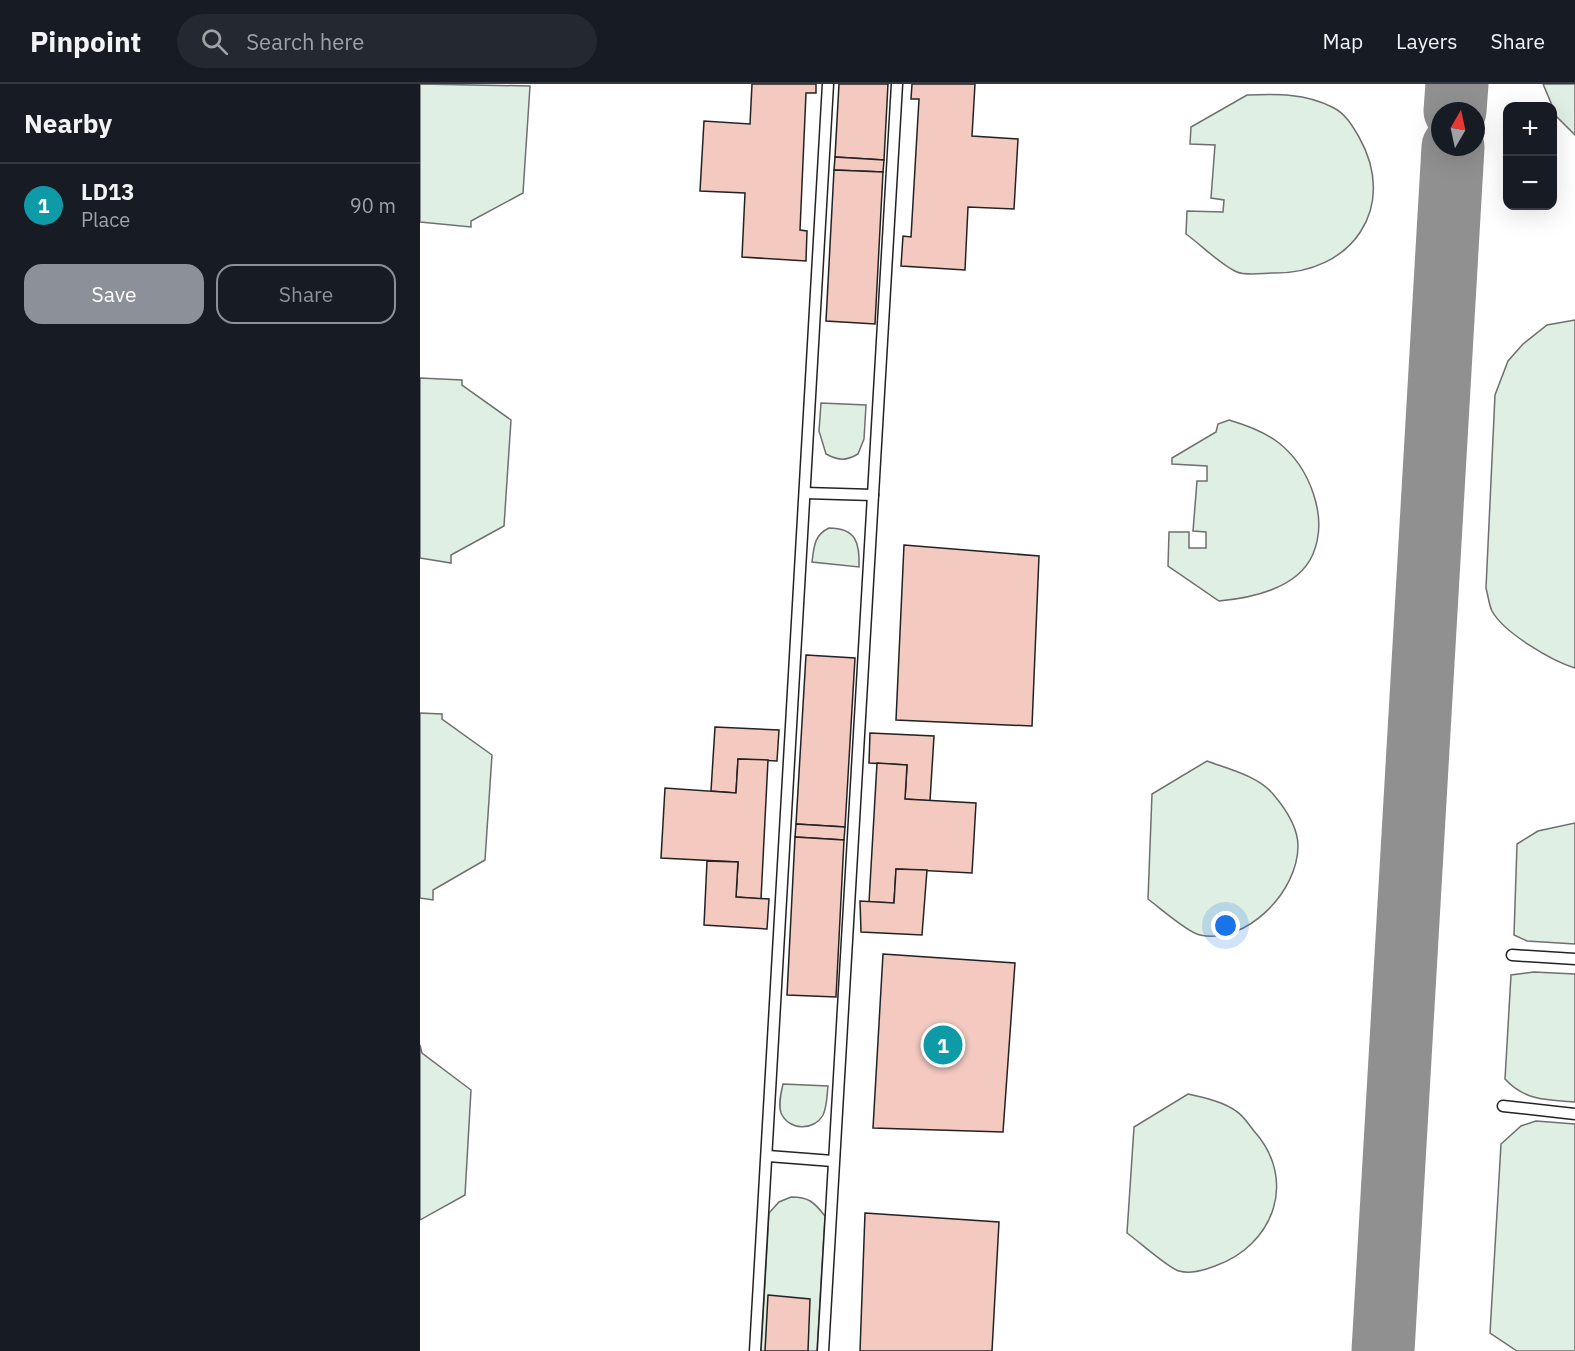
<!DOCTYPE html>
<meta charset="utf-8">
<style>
body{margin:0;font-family:"IBM Plex Sans",sans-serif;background:#242831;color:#f1f3f6}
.controls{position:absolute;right:18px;top:18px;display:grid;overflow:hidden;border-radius:12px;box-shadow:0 6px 24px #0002}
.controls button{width:54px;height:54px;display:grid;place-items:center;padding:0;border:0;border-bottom:2px solid #363941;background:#171b24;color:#f1f3f6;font:30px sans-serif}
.compass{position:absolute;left:1011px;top:18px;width:54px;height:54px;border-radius:50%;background:#171b24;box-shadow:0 6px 24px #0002;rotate:9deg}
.you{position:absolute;left:806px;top:842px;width:21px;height:21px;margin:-15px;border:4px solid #fff;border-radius:50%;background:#1a73e8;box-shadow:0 0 0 9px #1a73e833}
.badge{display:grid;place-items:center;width:39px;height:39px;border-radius:50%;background:#8c9099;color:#fff;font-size:20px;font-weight:700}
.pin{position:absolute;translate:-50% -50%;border:3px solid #fff;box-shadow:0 2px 6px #0006}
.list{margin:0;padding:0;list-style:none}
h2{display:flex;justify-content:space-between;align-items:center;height:78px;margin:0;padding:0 24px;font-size:26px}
h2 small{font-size:20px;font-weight:400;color:#9ea1a6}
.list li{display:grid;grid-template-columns:39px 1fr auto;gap:18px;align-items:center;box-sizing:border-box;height:84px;padding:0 24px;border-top:2px solid #363941}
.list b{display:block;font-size:22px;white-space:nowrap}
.list p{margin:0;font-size:20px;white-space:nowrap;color:#9ea1a6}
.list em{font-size:20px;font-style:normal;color:#9ea1a6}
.actions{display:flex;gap:12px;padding:18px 24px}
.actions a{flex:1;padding:14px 0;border:2px solid #8c9099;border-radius:18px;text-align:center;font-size:21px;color:#8c9099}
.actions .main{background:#8c9099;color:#fff}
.icon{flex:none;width:33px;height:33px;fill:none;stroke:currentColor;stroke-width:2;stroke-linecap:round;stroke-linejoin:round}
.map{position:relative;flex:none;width:1155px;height:1267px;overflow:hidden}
header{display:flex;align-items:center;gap:36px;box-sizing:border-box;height:84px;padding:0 30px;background:#171b24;border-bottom:2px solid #363941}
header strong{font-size:28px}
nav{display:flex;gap:33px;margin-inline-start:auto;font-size:21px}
.search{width:420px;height:54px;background:#242831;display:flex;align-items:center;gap:15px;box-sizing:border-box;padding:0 21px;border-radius:33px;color:#9ea1a6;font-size:22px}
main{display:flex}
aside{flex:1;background:#171b24}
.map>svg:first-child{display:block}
.green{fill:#e0efe3;stroke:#6f6f6f;stroke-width:1.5}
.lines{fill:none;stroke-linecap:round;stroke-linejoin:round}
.taxiway{stroke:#909090;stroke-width:63}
.building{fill:#f3c9c0;stroke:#222;stroke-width:1.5}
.lane-casing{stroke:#222;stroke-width:13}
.lane{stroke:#fff;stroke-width:10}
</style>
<header>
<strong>Pinpoint</strong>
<div class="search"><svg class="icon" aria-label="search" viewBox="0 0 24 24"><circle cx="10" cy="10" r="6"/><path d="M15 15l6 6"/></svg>Search here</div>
<nav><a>Map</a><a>Layers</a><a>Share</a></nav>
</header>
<main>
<aside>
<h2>Nearby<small></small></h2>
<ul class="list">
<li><span class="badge" style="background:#0f9aa8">1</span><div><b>LD13</b><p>Place</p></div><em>90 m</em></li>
</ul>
<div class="actions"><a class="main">Save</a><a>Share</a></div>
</aside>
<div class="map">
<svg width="1155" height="1267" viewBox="0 0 1155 1267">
<rect width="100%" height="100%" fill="#fff"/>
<g class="green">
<polygon points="0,0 110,2 103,109 51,137 51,143 0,138"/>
<polygon points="1123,0 1155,0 1155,51 1137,33"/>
<path d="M 827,11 C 857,10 885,9 912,23 C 925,29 932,41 939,53 C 979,124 931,190 854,189 C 843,189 826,192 817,188 C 802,182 780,160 766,150 L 767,127 L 803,128 L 804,116 L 791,114 L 795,61 L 770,60 L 771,43 Z"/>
<path d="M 1155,236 L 1155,584 C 1132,577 1084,549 1072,527 C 1069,521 1068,511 1066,504 L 1075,311 L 1088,277 L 1103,260 L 1127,241 Z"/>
<polygon points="0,294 42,296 42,301 91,336 84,442 31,471 31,479 0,474"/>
<path d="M 401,319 L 446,321 L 444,355 L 438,370 C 426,377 419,377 406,370 L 399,347 Z"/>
<path d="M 809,336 C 826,341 845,348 859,359 C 889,383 909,432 893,470 C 878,505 831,514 799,517 L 748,482 L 749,448 L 769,448 L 769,464 L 786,464 L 786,448 L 773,447 L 777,397 L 787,397 L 787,382 L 752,380 L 752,374 L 796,348 L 798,340 Z"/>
<path d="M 409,444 C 436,444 440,459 439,483 L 392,478 C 394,463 394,451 409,444 Z"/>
<polygon points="0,629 22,630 22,635 72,671 65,776 13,806 13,816 0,814"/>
<path d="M 787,677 C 808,685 838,692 853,710 C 865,724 878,742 878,762 C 878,807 827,861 780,851 C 768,849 740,824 728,815 L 732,710 Z"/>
<polygon points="1155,739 1155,860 1107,857 1094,851 1097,760 1118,747"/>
<path d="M 1114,888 L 1155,890 L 1155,1018 C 1128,1016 1105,1017 1085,995 L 1091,891 Z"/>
<polygon points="0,961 2,969 51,1006 45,1111 0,1136"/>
<path d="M 363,1000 L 408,1002 C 407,1011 407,1023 403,1031 C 394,1047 369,1047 361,1029 C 358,1020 361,1009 363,1000 Z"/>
<path d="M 768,1010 C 784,1014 802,1017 816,1027 C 823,1031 829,1041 834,1047 C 878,1096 854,1161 795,1182 C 785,1186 770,1190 759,1187 C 749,1185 717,1156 707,1149 L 714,1043 Z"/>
<polygon points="1116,1037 1155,1040 1155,1267 1097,1267 1070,1249 1081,1060 1101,1042"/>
<path d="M 371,1113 C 389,1113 394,1118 405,1132 L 397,1267 L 341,1267 L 349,1129 L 359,1118 Z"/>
</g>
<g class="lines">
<g class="taxiway">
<polyline points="1035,27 1037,0"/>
<polyline points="963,1267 1033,63"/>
</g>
</g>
<g class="building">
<polygon points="332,0 396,0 396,9 386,9 380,146 387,147 386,177 322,173 325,109 280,107 284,37 330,40"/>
<polygon points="419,0 468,0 464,76 415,73"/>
<polygon points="492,0 555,0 552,52 598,55 594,125 548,123 545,186 481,182 483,152 491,153 499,15 491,15"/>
<polygon points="415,73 464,76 463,88 414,86"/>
<polygon points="414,86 463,88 455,240 406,237"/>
<polygon points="484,461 619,472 612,642 476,636"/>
<polygon points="386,571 435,574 425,743 376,740"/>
<polygon points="295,643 359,646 357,677 318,675 316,709 291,707"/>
<polygon points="450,649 514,652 510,717 485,715 487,681 449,679"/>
<polygon points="318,675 348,676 341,815 316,813 318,778 241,774 245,704 316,709"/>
<polygon points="457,679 487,681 485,715 556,719 552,789 476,785 474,819 449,818"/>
<polygon points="376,740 425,743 424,756 375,753"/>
<polygon points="375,753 424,756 416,913 367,911"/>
<polygon points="287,777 318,778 316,813 349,815 347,845 284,841"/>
<polygon points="476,785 507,786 502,851 441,848 440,817 474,819"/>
<polygon points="463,870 595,879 583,1048 453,1044"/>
<polygon points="445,1129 579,1138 572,1267 440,1267"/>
<polygon points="348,1211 390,1215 388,1267 345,1267"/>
</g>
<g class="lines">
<defs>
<g id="lane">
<polyline points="385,409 453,411"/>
<polyline points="1092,871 1155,875"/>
<polyline points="1083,1022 1155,1030"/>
<polyline points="348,1072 413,1077"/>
<polyline points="335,1267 408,0"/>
<polyline points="403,1267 477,0"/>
</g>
</defs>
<use href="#lane" class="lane-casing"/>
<use href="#lane" class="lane"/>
</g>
</svg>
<div class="controls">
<button>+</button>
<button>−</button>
</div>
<svg class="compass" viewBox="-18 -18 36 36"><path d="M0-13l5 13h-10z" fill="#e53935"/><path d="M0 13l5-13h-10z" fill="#9ea1a6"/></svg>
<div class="you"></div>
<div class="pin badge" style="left:523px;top:961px;background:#0f9aa8">1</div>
</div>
</main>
